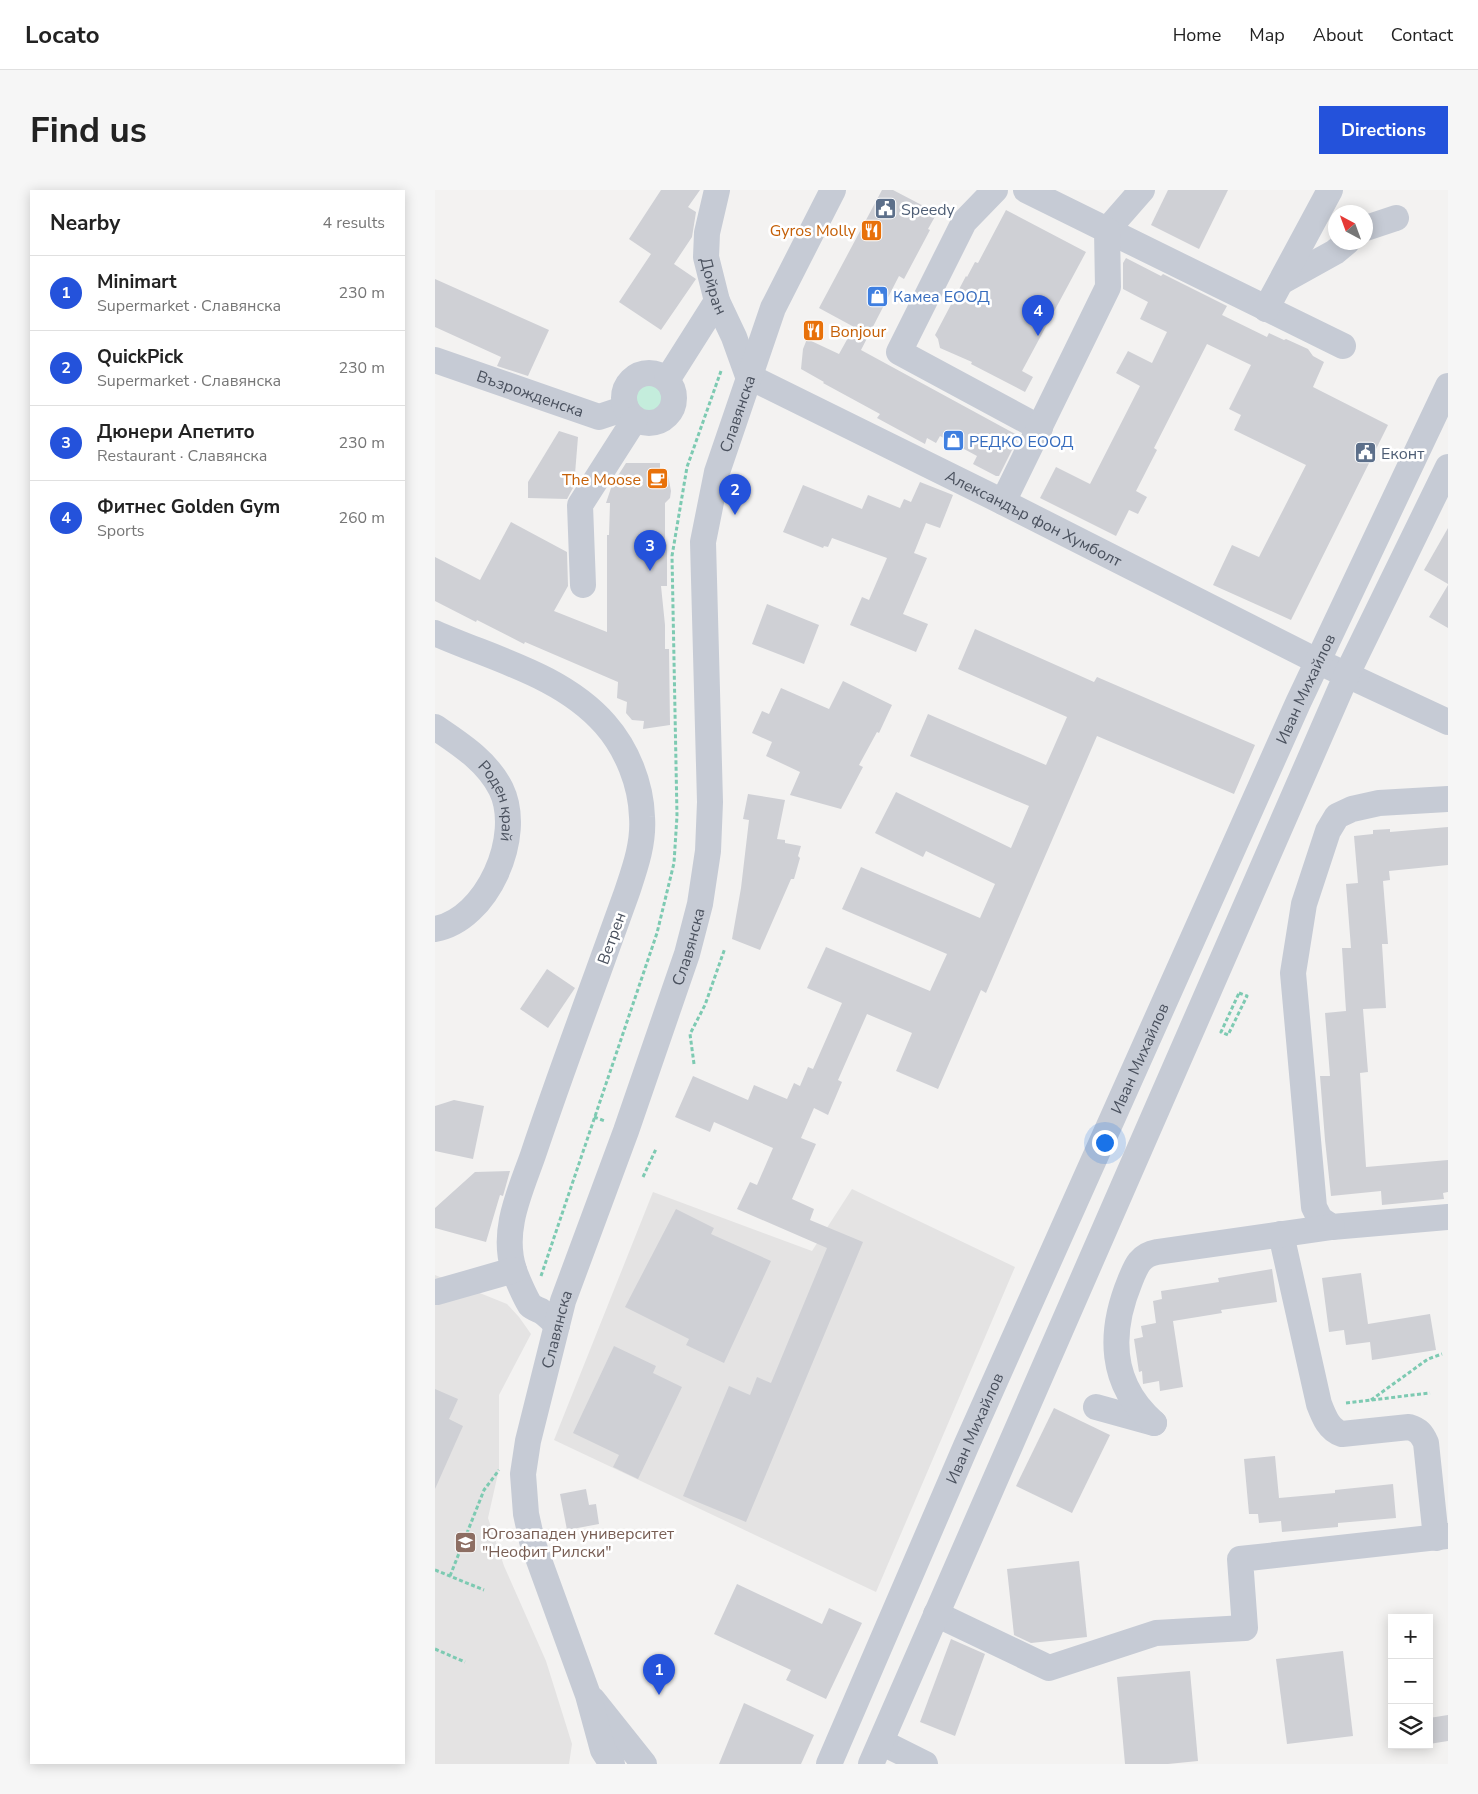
<!DOCTYPE html>
<meta charset="utf-8">
<style>
body{margin:0;font-family:"Nunito Sans",sans-serif;background:#f6f6f6;color:#222}
.controls{position:absolute;right:15px;bottom:15px;display:grid;overflow:hidden;border-radius:0px;box-shadow:0 2px 12px #0003}
.controls button{width:45px;height:45px;display:grid;place-items:center;padding:0;border:0;border-bottom:1px solid #e0e0e0;background:#fff;color:#222;font:25px sans-serif}
.compass{position:absolute;left:893px;top:15px;width:45px;height:45px;border-radius:50%;background:#fff;box-shadow:0 2px 12px #0003;rotate:319deg}
.you{position:absolute;left:669px;top:952px;width:18px;height:18px;margin:-12px;border:4px solid #fff;border-radius:50%;background:#1a73e8;box-shadow:0 0 0 8px #1a73e833}
.badge{display:grid;place-items:center;width:32px;height:32px;border-radius:50%;background:#2452db;color:#fff;font-size:16px;font-weight:700}
.pin{position:absolute;translate:-50% -41px;filter:drop-shadow(0 1px 2px #0008)}
.pin::after{content:'';position:absolute;top:26px;width:18px;height:15px;background:inherit;clip-path:polygon(0 0,100% 0,50% 100%)}
.list{margin:0;padding:0;list-style:none}
h2{display:flex;justify-content:space-between;align-items:center;height:65px;margin:0;padding:0 20px;font-size:21px}
h2 small{font-size:16px;font-weight:400;color:#767676}
.list li{display:grid;grid-template-columns:32px 1fr auto;gap:15px;align-items:center;box-sizing:border-box;height:75px;padding:0 20px;border-top:1px solid #e0e0e0}
.list b{display:block;font-size:19px;white-space:nowrap}
.list p{margin:0;font-size:16px;white-space:nowrap;color:#767676}
.list em{font-size:16px;font-style:normal;color:#767676}
.icon{flex:none;width:28px;height:28px;fill:none;stroke:currentColor;stroke-width:2;stroke-linecap:round;stroke-linejoin:round}
.map{position:relative;flex:none;width:1013px;height:1574px;overflow:hidden;border-radius:0px}
header{display:flex;align-items:center;gap:30px;box-sizing:border-box;height:70px;padding:0 25px;background:#fff;border-bottom:1px solid #e0e0e0}
header strong{font-size:24px}
nav{display:flex;gap:28px;margin-inline-start:auto;font-size:18px}
.intro{display:flex;align-items:center;justify-content:space-between;box-sizing:border-box;height:120px;padding:0 30px}
h1{margin:0;font-size:35px}
.button{padding:12px 22px;border-radius:0px;background:#2452db;color:#fff;font-size:18px;font-weight:700}
main{display:flex;gap:30px;padding:0 30px}
aside{flex:1;background:#fff;border-radius:0px;box-shadow:0 2px 12px #0003}
.map>svg:first-child{display:block}
.education{fill:#e4e3e3}
.green{fill:#c4eddc}
.building{fill:#cfd0d5}
.lines{fill:none;stroke-linecap:round;stroke-linejoin:round}
.path{stroke:#7dcab2;stroke-width:3;stroke-dasharray:4 2.5;stroke-linecap:butt}
.minor{stroke:#c6cbd5;stroke-width:26}
.labels{text-anchor:middle;stroke-width:5;stroke-linejoin:round;paint-order:stroke}
.service-label{font-size:16px;fill:#4e5e75;stroke:#fff;text-anchor:start}
.food-label{font-size:16px;fill:#c56008;stroke:#fff;text-anchor:end}
.street-label{font-size:16px;fill:#4a515e;stroke:#fff}
.shop-label{font-size:16px;fill:#366cbe;stroke:#fff;text-anchor:start}
.education-label{font-size:16px;fill:#785e54;stroke:#fff;text-anchor:start}
</style>
<header>
<strong>Locato</strong>
<nav><a>Home</a><a>Map</a><a>About</a><a>Contact</a></nav>
</header>
<div class="intro"><h1>Find us</h1><a class="button">Directions</a></div>
<main>
<aside>
<h2>Nearby<small>4 results</small></h2>
<ul class="list">
<li><span class="badge">1</span><div><b>Minimart</b><p>Supermarket · Славянска</p></div><em>230 m</em></li>
<li><span class="badge">2</span><div><b>QuickPick</b><p>Supermarket · Славянска</p></div><em>230 m</em></li>
<li><span class="badge">3</span><div><b>Дюнери Апетито</b><p>Restaurant · Славянска</p></div><em>230 m</em></li>
<li><span class="badge">4</span><div><b>Фитнес Golden Gym</b><p>Sports</p></div><em>260 m</em></li>
</ul>
</aside>
<div class="map">
<svg width="1013" height="1574" viewBox="0 0 1013 1574">
<rect width="100%" height="100%" fill="#f3f2f1"/>
<g class="education">
<polygon points="417,999 580,1077 441,1402 119,1250 218,1002 377,1061"/>
<polygon points="0,1085 72,1114 84,1127 96,1144 64,1205 64,1279 53,1328 69,1376 111,1471 137,1554 134,1574 0,1574"/>
</g>
<circle class="green" cx="215" cy="208" r="16"/>
<g class="building">
<polygon points="226,0 265,0 253,17 261,22 257,47 239,74 261,89 226,140 184,112 216,64 194,49"/>
<polygon points="447,0 458,0 502,23 493,39 495,40 469,89 464,86 426,160 584,246 564,286 561,286 538,274 542,266 505,246 501,253 492,248 490,254 442,228 445,224 388,193 389,192 366,179 368,159 372,149 404,164 419,137 384,118"/>
<polygon points="733,0 793,0 764,59 716,35"/>
<polygon points="571,20 651,62 587,181 598,187 590,202 536,174 537,172 505,158 503,149 500,145 531,86 532,87 540,72 543,73"/>
<polygon points="691,68 726,86 728,84 792,116 787,125 832,147 834,143 849,150 851,149 873,159 878,166 889,172 878,197 953,235 856,430 778,395 797,355 824,367 871,275 799,240 806,225 794,219 816,175 772,154 719,258 722,260 701,301 712,307 703,324 694,320 681,346 605,308 621,277 655,294 705,196 681,183 693,161 717,173 732,142 705,129 713,112 688,99 688,73"/>
<polygon points="0,89 114,140 93,186 62,176 66,167 0,137"/>
<polygon points="124,241 143,247 139,296 132,309 93,308 93,292"/>
<polygon points="191,273 225,273 225,280 232,280 236,301 235,308 230,313 230,352 232,355 232,396 226,396 230,435 230,459 234,459 235,535 208,539 209,531 197,530 191,523 192,512 182,508 183,492 90,452 89,454 42,430 41,432 0,411 0,367 45,390 76,332 132,362 133,396 119,421 172,442 172,345 174,345 175,313 171,313 177,295"/>
<polygon points="485,292 518,305 505,338 491,333 479,363 492,368 468,424 493,434 481,462 415,435 427,407 434,410 452,368 397,348 393,357 389,356 388,358 348,342 368,295 427,319 433,305 465,318 469,309 476,312"/>
<polygon points="1013,338 1013,394 989,380"/>
<polygon points="1013,395 1013,438 994,427"/>
<polygon points="332,414 384,435 369,474 317,454"/>
<polygon points="540,439 659,492 662,487 820,555 799,604 662,546 551,803 546,800 503,899 461,881 477,843 432,824 403,890 407,892 393,925 379,918 366,948 381,954 357,1009 379,1019 375,1030 428,1052 311,1332 248,1306 294,1196 315,1205 322,1187 336,1193 392,1058 302,1019 315,992 322,995 338,958 279,932 275,942 240,927 258,886 313,910 319,895 352,909 359,893 365,896 373,877 378,879 407,813 372,798 391,757 495,801 512,764 407,719 426,677 545,728 560,694 491,661 488,667 440,643 461,602 576,658 594,616 475,566 493,524 611,575 632,527 523,479"/>
<polygon points="408,491 457,515 444,543 442,542 424,575 428,577 406,619 355,605 365,582 331,566 337,552 317,543 327,521 334,524 346,498 394,519"/>
<polygon points="313,604 350,610 342,649 350,650 350,653 366,656 363,666 365,668 359,689 356,689 325,760 297,749 306,698 314,630 308,629"/>
<polygon points="1013,637 1013,675 954,681 955,690 948,691 953,754 947,754 951,818 928,819 933,882 925,883 931,977 1013,970 1013,1002 1008,1003 1009,1009 947,1015 946,1001 896,1006 890,950 885,886 895,886 890,823 911,821 907,758 916,758 911,694 923,693 919,646 938,644 938,640 955,639 955,642"/>
<polygon points="112,779 140,798 113,838 85,819"/>
<polygon points="19,910 49,916 38,969 0,961 0,916"/>
<polygon points="75,981 68,1006 65,1005 51,1052 0,1038 0,1018 40,982"/>
<polygon points="241,1019 279,1038 276,1044 336,1071 289,1173 251,1155 254,1149 190,1117"/>
<polygon points="837,1079 842,1112 786,1120 787,1123 738,1131 748,1197 725,1201 724,1191 708,1194 707,1181 704,1182 699,1149 708,1147 706,1136 721,1133 718,1111 727,1109 726,1101 784,1092 783,1088"/>
<polygon points="926,1083 933,1134 995,1124 1001,1160 937,1170 935,1152 911,1155 909,1140 894,1142 887,1088"/>
<polygon points="179,1156 221,1176 218,1183 247,1197 203,1289 178,1277 184,1265 138,1243"/>
<polygon points="0,1199 23,1209 14,1229 28,1236 0,1299"/>
<polygon points="619,1218 675,1245 637,1323 581,1296"/>
<polygon points="840,1266 844,1308 900,1303 900,1300 958,1294 961,1328 903,1333 903,1337 847,1342 846,1331 824,1333 823,1324 814,1324 809,1269"/>
<polygon points="151,1299 154,1315 161,1314 164,1334 132,1340 125,1304"/>
<polygon points="644,1371 652,1447 596,1453 579,1445 572,1379"/>
<polygon points="302,1394 387,1434 394,1418 427,1433 391,1509 351,1490 356,1480 279,1444"/>
<polygon points="516,1449 550,1464 520,1546 485,1532"/>
<polygon points="908,1461 918,1546 852,1554 841,1469"/>
<polygon points="755,1481 763,1571 733,1574 690,1574 682,1487"/>
<polygon points="309,1513 379,1545 366,1574 284,1574"/>
<polygon points="1013,1525 1013,1551 994,1554 994,1528"/>
</g>
<g class="lines">
<g class="path">
<polygon points="804,803 812,806 793,845 786,842"/>
<polyline points="259,874 255,844 270,815 290,758"/>
<polyline points="159,927 170,931"/>
<polyline points="208,987 221,959"/>
<polyline points="106,1086 222,743 239,673 242,626 237,366 252,277 286,181"/>
<polyline points="936,1210 993,1169 1007,1164"/>
<polyline points="911,1213 995,1203"/>
<polyline points="0,1380 49,1400"/>
<polyline points="15,1386 49,1300 64,1280"/>
<polyline points="0,1459 30,1472"/>
</g>
<g class="minor">
<path id="s1" d="M 282,0 L 272,43 L 271,67 L 282,111 L 299,147 L 313,186"/>
<polyline points="560,0 529,32 464,162 605,238"/>
<polyline points="707,0 672,40 908,156"/>
<polyline points="931,38 961,28"/>
<polyline points="846,92 900,62 912,52"/>
<polyline points="831,119 895,0"/>
<path id="s2" d="M 0,170 L 164,227 L 191,218"/>
<circle cx="214" cy="208" r="25"/>
<path id="s3" d="M 313,186 L 568,312 L 882,471 L 1013,532"/>
<polyline points="232,190 282,111"/>
<polyline points="568,312 673,97 672,40 591,0"/>
<polyline points="148,395 145,315 200,229"/>
<path d="M 0,443 C 58,469 127,485 170,534 C 192,559 206,594 207,627 C 209,653 200,678 192,702 C 182,730 172,758 162,785 C 140,845 118,905 98,965 C 85,1002 66,1041 79,1080 C 82,1089 90,1107 95,1115 C 98,1118 102,1119 106,1121 C 112,1125 117,1130 122,1135"/>
<path id="s4" d="M 0,537 C 25,554 52,571 66,599 C 89,646 52,730 0,739"/>
<polyline points="1013,609 944,613 917,619 902,626 893,641 869,714 858,783 879,1017 885,1029 897,1037 1013,1027"/>
<path d="M 846,1044 L 884,1214 C 889,1227 894,1240 907,1244 L 974,1237 C 984,1240 987,1244 991,1253 L 1001,1348"/>
<polyline points="2,1102 79,1080"/>
<polyline points="661,1217 719,1233"/>
<path d="M 719,1233 C 674,1194 674,1142 695,1091 C 701,1076 705,1065 722,1062 L 897,1037"/>
<polyline points="501,1424 614,1478 721,1443 810,1438 805,1369 1013,1346"/>
<polyline points="158,1510 209,1574"/>
<polyline points="446,1552 490,1574"/>
<path id="s5" d="M 177,1574 L 168,1560 L 153,1505 L 97,1351 L 91,1324 L 88,1284 L 93,1251 L 128,1111 L 191,941 L 252,764 L 265,714 L 273,661 L 275,612 L 268,352 L 282,282 L 338,118 L 398,0"/>
<path id="s6" d="M 394,1574 L 531,1256 L 863,513 L 1013,196"/>
<polyline points="436,1574 912,484 1013,277"/>
</g>
</g>
<defs>
<symbol id="civic-square" viewBox="-11 -11 22 22"><rect x="-9" y="-9" width="18" height="18" rx="4" fill="#5c6f8a" stroke="#fff"/><path d="M-.6-6.5H3V-4.5H.6V-3L4-1V1h2V6H-6V1h2V-1L-.6-3ZM-1.2 2.5V6h2.4V2.5Z" fill="#fff"/></symbol>
<symbol id="restaurant-square" viewBox="-11 -11 22 22"><rect x="-9" y="-9" width="18" height="18" rx="4" fill="#e8710a" stroke="#fff"/><path d="M-5-6h1v4h1v-4h1v4h1v-4h1v5L-1.5 .5V6h-2V.5L-5-1ZM5-6V6H3V1.5H1.5Q1.5-4 5-6Z" fill="#fff"/></symbol>
<symbol id="shop-square" viewBox="-11 -11 22 22"><rect x="-9" y="-9" width="18" height="18" rx="4" fill="#3f7fe0" stroke="#fff"/><path d="M-5-2.5h2.3a2.7 3.5 0 0 1 5.4 0H5L5.5 6h-11ZM-1.5-2.5h3a1.5 2.3 0 0 0-3 0Z" fill="#fff"/></symbol>
<symbol id="cafe-square" viewBox="-11 -11 22 22"><rect x="-9" y="-9" width="18" height="18" rx="4" fill="#e8710a" stroke="#fff"/><path d="M-5.5-4.5H6V0H3Q3 3.5 0 3.5H-2.5Q-5.5 3.5-5.5 0ZM3-3.2v2h1.7v-2ZM-6 4.5H4V6H-6Z" fill="#fff"/></symbol>
<symbol id="university-square" viewBox="-11 -11 22 22"><rect x="-9" y="-9" width="18" height="18" rx="4" fill="#8d6e63" stroke="#fff"/><path d="M0-5L7-2L0 1L-7-2ZM-4 1L0 2.5L4 1V4Q0 6-4 4Z" fill="#fff"/></symbol>
</defs>
<g fill-rule="evenodd">
<use href="#civic-square" x="438" y="6" width="25" height="25"/>
<use href="#restaurant-square" x="424" y="28" width="25" height="25"/>
<use href="#shop-square" x="430" y="94" width="25" height="25"/>
<use href="#restaurant-square" x="366" y="128" width="25" height="25"/>
<use href="#shop-square" x="506" y="238" width="25" height="25"/>
<use href="#civic-square" x="918" y="250" width="25" height="25"/>
<use href="#cafe-square" x="210" y="276" width="25" height="25"/>
<use href="#university-square" x="18" y="1340" width="25" height="25"/>
</g>
<g class="labels">
<g class="service-label">
<text x="466" y="25">Speedy</text>
<text x="946" y="269">Еконт</text>
</g>
<g class="food-label">
<text x="421" y="46">Gyros Molly</text>
<text x="395" y="147" text-anchor="start">Bonjour</text>
<text x="206" y="295">The Moose</text>
</g>
<g class="street-label">
<text dy="6" stroke="none"><textPath href="#s1" startOffset="98">Дойран</textPath></text>
<text dy="6" stroke="none"><textPath href="#s2" startOffset="101">Възрожденска</textPath></text>
<text dy="6" stroke="none"><textPath href="#s5" startOffset="1399">Славянска</textPath></text>
<text dy="6" stroke="none"><textPath href="#s3" startOffset="319">Александър фон Хумболт</textPath></text>
<text dy="6" stroke="none"><textPath href="#s6" startOffset="1176">Иван Михайлов</textPath></text>
<text dy="6" stroke="none"><textPath href="#s4" startOffset="102">Роден край</textPath></text>
<text transform="translate(176 748) rotate(-70)" y="6">Ветрен</text>
<text dy="6" stroke="none"><textPath href="#s5" startOffset="859">Славянска</textPath></text>
<text dy="6" stroke="none"><textPath href="#s6" startOffset="771">Иван Михайлов</textPath></text>
<text dy="6" stroke="none"><textPath href="#s5" startOffset="454">Славянска</textPath></text>
<text dy="6" stroke="none"><textPath href="#s6" startOffset="366">Иван Михайлов</textPath></text>
</g>
<g class="shop-label">
<text x="458" y="112">Камеа ЕООД</text>
<text x="534" y="257">РЕДКО ЕООД</text>
</g>
<g class="education-label">
<text x="47" y="1349">Югозападен университет<tspan x="47" dy="18">"Неофит Рилски"</tspan></text>
</g>
</g>
</svg>
<div class="controls">
<button>+</button>
<button>−</button>
<button><svg class="icon" aria-label="layers" viewBox="0 0 24 24"><path d="M12 4l9 5-9 5-9-5zM3 14l9 5 9-5"/></svg></button>
</div>
<svg class="compass" viewBox="-18 -18 36 36"><path d="M0-13l5 13h-10z" fill="#e53935"/><path d="M0 13l5-13h-10z" fill="#767676"/></svg>
<div class="you"></div>
<div class="pin badge" style="left:224px;top:1505px">1</div>
<div class="pin badge" style="left:300px;top:325px">2</div>
<div class="pin badge" style="left:215px;top:381px">3</div>
<div class="pin badge" style="left:603px;top:146px">4</div>
</div>
</main>
